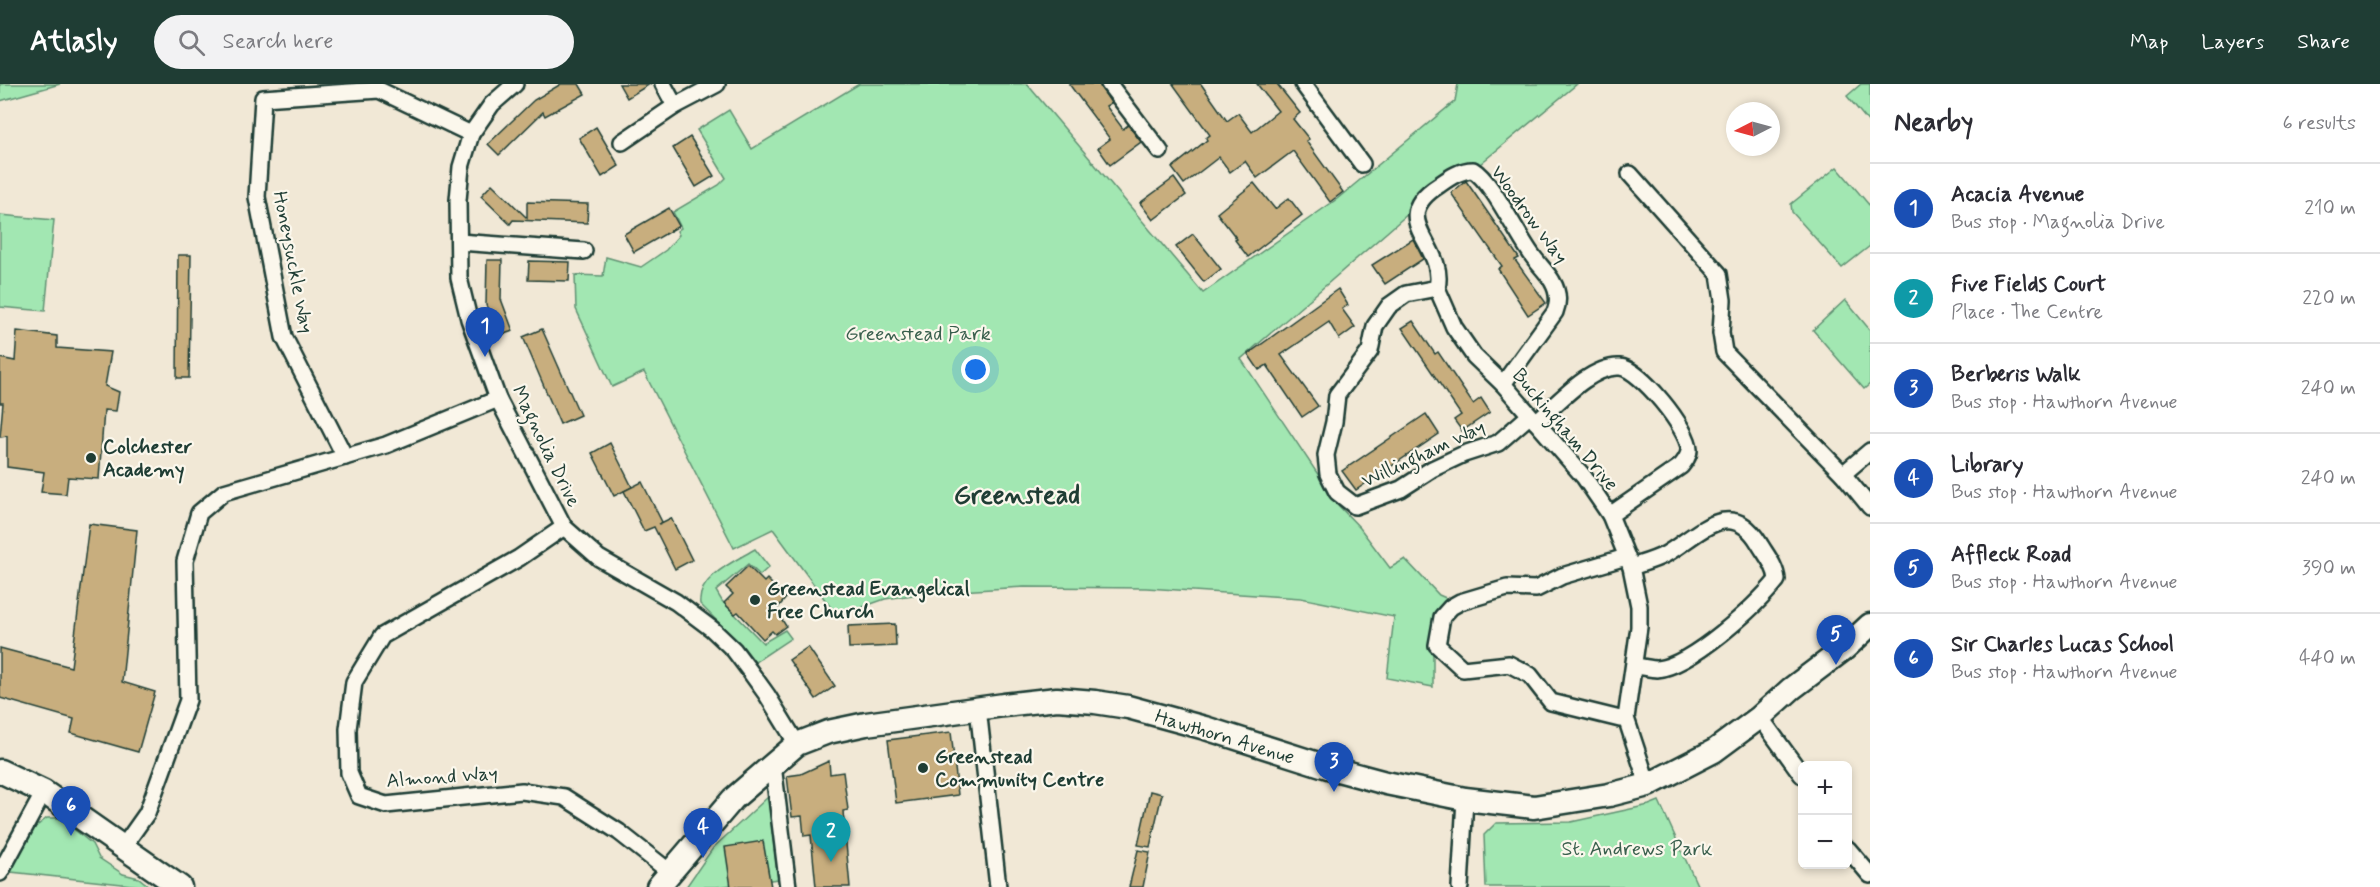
<!DOCTYPE html>
<meta charset="utf-8">
<style>
body{margin:0;font-family:Mynerve,sans-serif;background:#f2f2f3;color:#2b2b33}
.controls{position:absolute;right:18px;bottom:18px;display:grid;overflow:hidden;border-radius:9px;box-shadow:0 3px 9px #0003}
.controls button{width:54px;height:54px;display:grid;place-items:center;padding:0;border:0;border-bottom:2px solid #e1e1e2;background:#fff;color:#2b2b33;font:30px sans-serif}
.compass{position:absolute;left:1726px;top:18px;width:54px;height:54px;border-radius:50%;background:#fff;box-shadow:0 3px 9px #0003;rotate:264deg}
.you{position:absolute;left:976px;top:286px;width:21px;height:21px;margin:-15px;border:4px solid #fff;border-radius:50%;background:#1a73e8;box-shadow:0 0 0 9px #1a73e833}
.badge{display:grid;place-items:center;width:39px;height:39px;border-radius:50%;background:#1f3d34;color:#fff;font-size:20px;font-weight:700}
.pin{position:absolute;translate:-50% -50px;filter:drop-shadow(0 2px 3px #0008)}
.pin::after{content:'';position:absolute;top:32px;width:21px;height:18px;background:inherit;clip-path:polygon(0 0,100% 0,50% 100%)}
.list{margin:0;padding:0;list-style:none}
h2{display:flex;justify-content:space-between;align-items:center;height:78px;margin:0;padding:0 24px;font-size:26px}
h2 small{font-size:20px;font-weight:400;color:#7c7c81}
.list li{display:grid;grid-template-columns:39px 1fr auto;gap:18px;align-items:center;box-sizing:border-box;height:90px;padding:0 24px;border-top:2px solid #e1e1e2}
.list b{display:block;font-size:22px;white-space:nowrap}
.list p{margin:0;font-size:20px;white-space:nowrap;color:#7c7c81}
.list em{font-size:20px;font-style:normal;color:#7c7c81}
.icon{flex:none;width:33px;height:33px;fill:none;stroke:currentColor;stroke-width:2;stroke-linecap:round;stroke-linejoin:round}
.map{position:relative;flex:none;width:1870px;height:803px;overflow:hidden}
header{display:flex;align-items:center;gap:36px;box-sizing:border-box;height:84px;padding:0 30px;background:#1f3d34;color:#fff}
header strong{font-size:28px}
nav{display:flex;gap:33px;margin-inline-start:auto;font-size:21px}
.search{width:420px;height:54px;background:#f2f2f3;display:flex;align-items:center;gap:15px;box-sizing:border-box;padding:0 21px;border-radius:33px;color:#7c7c81;font-size:22px}
main{display:flex}
aside{flex:1;background:#fff}
.map>svg:first-child{display:block}
.green{fill:#a2e7b2;stroke:#609273;stroke-width:1.5}
.building{fill:#c8ae7e;stroke:#1f3d34;stroke-width:1.5}
.lines{fill:none;stroke-linecap:round;stroke-linejoin:round}
.street-casing{stroke:#1f3d34;stroke-width:20}
.secondary-casing{stroke:#1f3d34;stroke-width:27}
.street{stroke:#fbf7ec;stroke-width:15}
.secondary{stroke:#fbf7ec;stroke-width:22}
.poi-dot{fill:#1f3d34;stroke:#fbf7ec;stroke-width:2}
.labels{text-anchor:middle;stroke-width:4.5;stroke-linejoin:round;paint-order:stroke}
.street-label{font-size:20px;fill:#1f3d34;stroke:#fbf7ec}
.park-label{font-size:20px;fill:#395f4d;stroke:#fbf7ec}
.poi-label{font-size:20px;font-weight:bold;fill:#1f3d34;stroke:#fbf7ec;text-anchor:start}
.district-label{font-size:26px;font-weight:bold;fill:#1f3d34;stroke:#fbf7ec}
</style>
<header>
<strong>Atlasly</strong>
<div class="search"><svg class="icon" aria-label="search" viewBox="0 0 24 24"><circle cx="10" cy="10" r="6"/><path d="M15 15l6 6"/></svg>Search here</div>
<nav><a>Map</a><a>Layers</a><a>Share</a></nav>
</header>
<main>
<div class="map">
<svg width="1870" height="803" viewBox="0 0 1870 803">
<rect width="100%" height="100%" fill="#f1e8d6"/>
<filter id="ink" filterUnits="userSpaceOnUse"><feTurbulence type="fractalNoise" baseFrequency=".0167" numOctaves="2"/><feDisplacementMap in="SourceGraphic" scale="12" xChannelSelector="R" yChannelSelector="G"/><feConvolveMatrix kernelMatrix="1 2 1 2 8 2 1 2 1" color-interpolation-filters="sRGB"/></filter>
<g filter="url(#ink)">
<g class="green">
<polygon points="0,0 60,0 0,17"/>
<polygon points="859,0 1027,0 1203,209 1337,115 1455,17 1458,0 1577,0 1474,85 1417,122 1241,275 1339,422 1360,444 1390,484 1405,475 1439,511 1455,518 1433,566 1433,603 1387,594 1394,533 1301,514 1146,504 1024,503 927,509 885,515 837,532 773,445 734,464 644,288 612,303 576,225 575,191 603,192 606,173 641,183 666,166 679,151 677,147 681,144 673,128 719,101 726,94 697,46 729,26 752,65"/>
<polygon points="1861,0 1870,0 1870,40 1847,12"/>
<polygon points="1837,83 1870,122 1870,162 1842,184 1792,128 1791,120"/>
<polygon points="0,131 54,136 45,227 0,223"/>
<polygon points="1845,216 1870,246 1870,300 1864,305 1813,246"/>
<path d="M 755,465 L 769,483 L 760,491 L 748,480 L 716,507 L 722,517 L 763,559 L 785,546 L 791,554 L 755,578 L 744,564 L 700,520 C 697,493 735,477 755,465 Z"/>
<polygon points="768,713 778,795 716,803 686,803 713,764"/>
<polygon points="1659,717 1698,803 1486,803 1484,751 1496,739 1571,738 1649,721"/>
<polygon points="47,734 60,734 92,760 99,774 123,790 139,794 150,803 11,788 11,783 29,748"/>
</g>
<g class="building">
<polygon points="561,0 579,0 585,10 545,32 543,28 499,71 488,60 534,16"/>
<polygon points="619,0 650,0 627,14"/>
<polygon points="1069,0 1099,0 1111,19 1106,22 1123,45 1128,41 1141,58 1110,81 1098,64 1110,55"/>
<polygon points="1173,0 1201,0 1227,37 1238,29 1252,48 1278,27 1257,0 1277,0 1300,29 1293,35 1309,55 1306,57 1343,108 1330,118 1293,67 1257,94 1245,77 1230,88 1219,73 1184,100 1172,84 1207,56 1206,54 1210,51"/>
<polygon points="596,43 619,82 602,93 579,54"/>
<polygon points="690,53 714,92 696,103 673,64"/>
<polygon points="1174,94 1186,111 1153,136 1140,119"/>
<polygon points="1466,97 1519,174 1515,176 1546,219 1528,231 1498,185 1502,182 1451,109"/>
<polygon points="1254,99 1275,125 1289,114 1302,131 1248,173 1235,156 1237,155 1217,129"/>
<polygon points="492,100 527,134 527,118 588,120 587,139 513,136 510,140 481,112"/>
<polygon points="669,124 679,142 634,168 624,150"/>
<polygon points="1193,150 1221,185 1204,198 1176,163"/>
<polygon points="1413,155 1423,175 1385,200 1372,181"/>
<polygon points="178,171 191,171 189,294 177,294"/>
<polygon points="487,176 502,176 501,215 513,247 498,252 486,221"/>
<polygon points="529,177 570,178 569,197 528,196"/>
<polygon points="1338,205 1348,221 1342,225 1355,243 1339,255 1329,238 1281,271 1318,322 1302,333 1267,281 1259,286 1248,270"/>
<polygon points="1413,237 1435,270 1438,268 1473,320 1481,314 1490,328 1462,347 1454,336 1461,331 1402,244"/>
<polygon points="542,245 580,331 560,340 523,253"/>
<polygon points="17,247 57,252 57,264 111,268 105,302 119,308 116,327 104,326 99,395 68,393 66,410 41,408 44,388 7,383 7,352 0,353 3,319 0,319 0,274 15,277"/>
<polygon points="1426,330 1439,350 1356,406 1342,387"/>
<polygon points="610,359 632,403 614,412 592,369"/>
<polygon points="642,398 662,438 659,440 671,434 692,476 675,485 654,443 644,447 624,407"/>
<polygon points="89,440 137,446 122,598 155,608 138,668 71,649 74,635 0,614 0,564 71,583"/>
<polygon points="748,482 764,498 767,495 786,514 776,526 786,542 775,550 772,547 763,555 738,528 735,530 724,519 733,510 726,503"/>
<polygon points="895,540 896,562 849,564 848,542"/>
<polygon points="808,563 835,602 816,615 789,576"/>
<polygon points="951,648 958,711 896,719 888,656"/>
<polygon points="829,677 830,690 843,688 848,726 843,727 850,803 816,803 811,751 804,752 802,732 792,733 787,692 801,690"/>
<polygon points="1150,707 1162,710 1150,763 1138,761"/>
<polygon points="763,757 771,803 731,803 725,763"/>
<polygon points="1138,766 1150,768 1143,803 1129,803"/>
</g>
<g class="lines">
<defs>
<g id="street">
<polyline points="515,0 492,20 471,50 461,83 458,116 459,194 469,235 498,315 564,443 599,474 676,518 712,545 734,566 749,586 767,611 797,660"/>
<polyline points="663,0 675,22"/>
<polyline points="1109,0 1160,67"/>
<polyline points="1303,0 1362,80"/>
<polyline points="622,58 675,22 717,0"/>
<polyline points="1630,90 1719,190 1723,216 1721,249 1724,268 1843,390 1870,423"/>
<polyline points="459,158 584,167"/>
<polyline points="1437,204 1454,243 1474,272 1503,300 1584,393 1610,431 1631,483 1639,522 1639,543 1626,634 1648,701"/>
<polyline points="1437,204 1406,210 1389,222 1375,242 1370,267 1337,311 1334,338 1326,371 1328,390 1337,408 1355,422 1401,405 1432,385 1464,370 1498,359 1529,332"/>
<path d="M 1437,204 C 1447,160 1384,136 1439,101 C 1449,94 1460,86 1473,86 C 1492,97 1517,151 1532,171 C 1538,180 1547,188 1552,197 C 1558,207 1559,218 1555,228 L 1503,300"/>
<path d="M 1536,338 C 1557,320 1591,281 1620,283 C 1639,284 1690,346 1689,366 C 1689,372 1685,377 1681,382 L 1610,431"/>
<polyline points="345,373 284,253 257,113 263,14 379,6 471,50"/>
<polyline points="1843,390 1870,367"/>
<polyline points="564,443 519,474 382,552 354,598 348,645 349,689 359,712 386,721 522,707 564,713 619,748 671,789"/>
<path d="M 1631,483 C 1643,479 1655,476 1666,470 C 1696,453 1730,411 1759,459 C 1766,471 1776,482 1777,496 C 1756,522 1691,582 1657,585 C 1650,585 1641,582 1634,582"/>
<polyline points="978,624 998,803"/>
<polyline points="1760,633 1802,691"/>
<polyline points="1626,634 1620,635 1551,618 1530,591 1509,580 1463,585 1437,561 1442,533 1451,523 1460,518 1507,504 1536,505 1562,492 1626,473"/>
<polyline points="773,681 788,803"/>
<polyline points="123,763 147,729 188,616 185,477 199,429 224,408 386,361 498,315"/>
<polyline points="1848,765 1870,791"/>
<polyline points="0,789 44,708"/>
<polyline points="1460,803 1465,715"/>
</g>
<g id="secondary">
<polyline points="0,687 44,708 180,803"/>
<polyline points="658,803 733,715 797,660 828,648 866,640 1004,621 1057,615 1095,618 1128,623 1205,644 1334,685 1386,699 1465,715 1534,723 1609,711 1648,701 1714,667 1760,633 1791,605 1844,565 1870,541"/>
</g>
</defs>
<use href="#street" class="street-casing"/>
<use href="#secondary" class="secondary-casing"/>
<use href="#street" class="street"/>
<use href="#secondary" class="secondary"/>
</g>
</g>
<g class="poi-dot">
<circle cx="91" cy="374" r="6"/>
<circle cx="755" cy="516" r="6"/>
<circle cx="923" cy="684" r="6"/>
</g>
<g class="labels">
<g class="street-label">
<text transform="translate(1530 130) rotate(54)" y="7">Woodrow Way</text>
<text transform="translate(294 178) rotate(79)" y="7">Honeysuckle Way</text>
<text transform="translate(1566 345) rotate(50)" y="7">Buckingham Drive</text>
<text transform="translate(547 362) rotate(64)" y="7">Magnolia Drive</text>
<text transform="translate(1423 369) rotate(-25)" y="7">Willingham Way</text>
<text transform="translate(1225 652) rotate(17)" y="7">Hawthorn Avenue</text>
<text transform="translate(442 692) rotate(-4)" y="7">Almond Way</text>
</g>
<g class="park-label">
<text x="918" y="256">Greenstead Park</text>
<text x="1637" y="771">St. Andrews Park</text>
</g>
<g class="poi-label">
<text x="103" y="369">Colchester<tspan x="103" dy="23">Academy</tspan></text>
<text x="767" y="511">Greenstead Evangelical<tspan x="767" dy="23">Free Church</tspan></text>
<text x="935" y="679">Greenstead<tspan x="935" dy="23">Community Centre</tspan></text>
</g>
<g class="district-label">
<text x="1017" y="419">Greenstead</text>
</g>
</g>
</svg>
<div class="controls">
<button>+</button>
<button>−</button>
</div>
<svg class="compass" viewBox="-18 -18 36 36"><path d="M0-13l5 13h-10z" fill="#e53935"/><path d="M0 13l5-13h-10z" fill="#7c7c81"/></svg>
<div class="you"></div>
<div class="pin badge" style="left:485px;top:273px;background:#1a4fb4">1</div>
<div class="pin badge" style="left:831px;top:778px;background:#0f9aa8">2</div>
<div class="pin badge" style="left:1334px;top:708px;background:#1a4fb4">3</div>
<div class="pin badge" style="left:703px;top:774px;background:#1a4fb4">4</div>
<div class="pin badge" style="left:1836px;top:581px;background:#1a4fb4">5</div>
<div class="pin badge" style="left:71px;top:752px;background:#1a4fb4">6</div>
</div>
<aside>
<h2>Nearby<small>6 results</small></h2>
<ul class="list">
<li><span class="badge" style="background:#1a4fb4">1</span><div><b>Acacia Avenue</b><p>Bus stop · Magnolia Drive</p></div><em>210 m</em></li>
<li><span class="badge" style="background:#0f9aa8">2</span><div><b>Five Fields Court</b><p>Place · The Centre</p></div><em>220 m</em></li>
<li><span class="badge" style="background:#1a4fb4">3</span><div><b>Berberis Walk</b><p>Bus stop · Hawthorn Avenue</p></div><em>240 m</em></li>
<li><span class="badge" style="background:#1a4fb4">4</span><div><b>Library</b><p>Bus stop · Hawthorn Avenue</p></div><em>240 m</em></li>
<li><span class="badge" style="background:#1a4fb4">5</span><div><b>Affleck Road</b><p>Bus stop · Hawthorn Avenue</p></div><em>390 m</em></li>
<li><span class="badge" style="background:#1a4fb4">6</span><div><b>Sir Charles Lucas School</b><p>Bus stop · Hawthorn Avenue</p></div><em>440 m</em></li>
</ul>
</aside>
</main>
